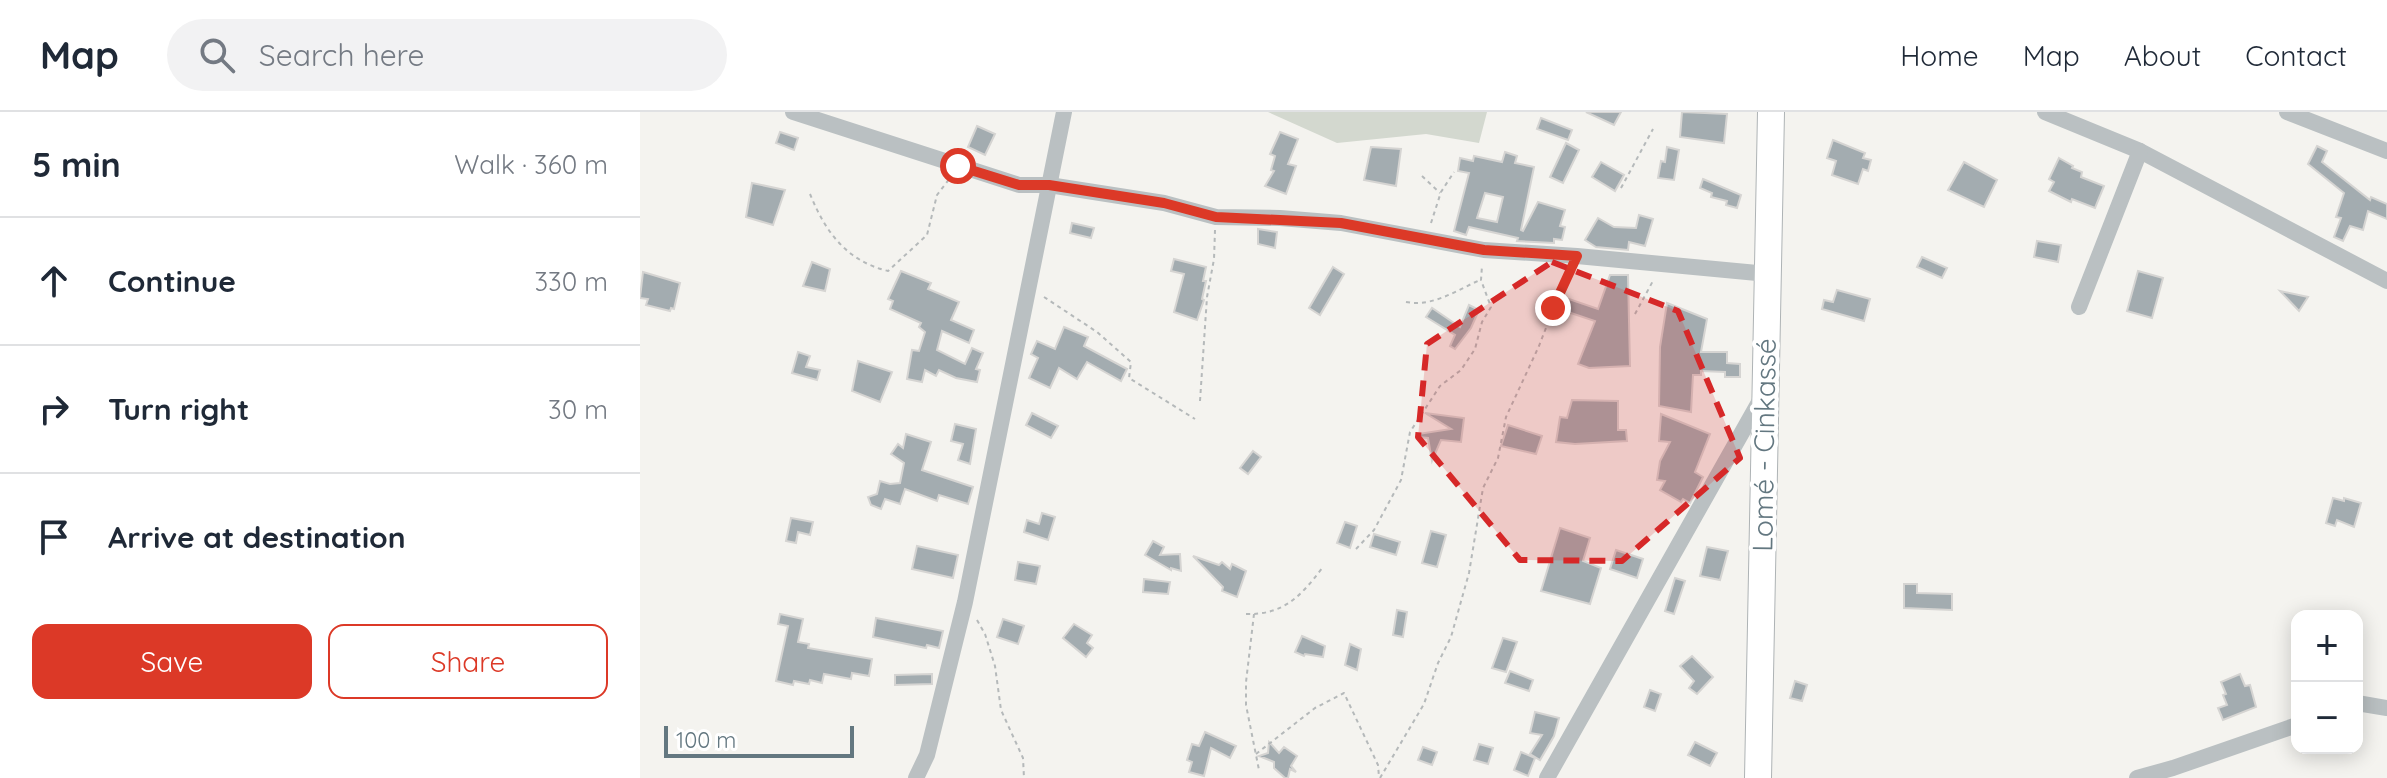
<!DOCTYPE html>
<meta charset="utf-8">
<style>
body{margin:0;font-family:Quicksand,sans-serif;background:#f2f2f3;color:#1f2937}
.controls{position:absolute;right:24px;bottom:24px;display:grid;overflow:hidden;border-radius:16px;box-shadow:0 4px 20px #0003}
.controls button{width:72px;height:72px;display:grid;place-items:center;padding:0;border:0;border-bottom:2px solid #e0e1e3;background:#fff;color:#1f2937;font:40px sans-serif}
.scale{position:absolute;left:24px;bottom:20px;width:190px;box-sizing:border-box;padding-left:8px;border:4px solid #637780;border-top:0;font-size:22px;line-height:28px;white-space:nowrap;color:#637780;-webkit-text-stroke:6px #fff;paint-order:stroke}
.stop{position:absolute;width:24px;height:24px;margin:-18px;border:6px solid #dc3927;border-radius:50%;background:#fff}
.stop.end{background:#dc3927;border-color:#fff;box-shadow:0 2px 8px #0008}
.list{margin:0;padding:0;list-style:none}
h2{display:flex;justify-content:space-between;align-items:center;height:104px;margin:0;padding:0 32px;font-size:34px}
h2 small{font-size:26px;font-weight:400;color:#747a83}
.list li{display:grid;grid-template-columns:52px 1fr auto;gap:24px;align-items:center;box-sizing:border-box;height:128px;padding:0 32px;border-top:2px solid #e0e1e3}
.list b{display:block;font-size:30px;white-space:nowrap}
.list em{font-size:26px;font-style:normal;color:#747a83}
.actions{display:flex;gap:16px;padding:24px 32px}
.actions a{flex:1;padding:18px 0;border:2px solid #dc3927;border-radius:16px;text-align:center;font-size:28px;color:#dc3927}
.actions .main{background:#dc3927;color:#fff}
.icon{flex:none;width:44px;height:44px;fill:none;stroke:currentColor;stroke-width:2;stroke-linecap:round;stroke-linejoin:round}
.map{position:relative;flex:none;width:1747px;height:666px;overflow:hidden}
header{display:flex;align-items:center;gap:48px;box-sizing:border-box;height:112px;padding:0 40px;background:#fff;border-bottom:2px solid #e0e1e3}
header strong{font-size:38px}
nav{display:flex;gap:44px;margin-inline-start:auto;font-size:28px}
.search{width:560px;height:72px;background:#f2f2f3;display:flex;align-items:center;gap:20px;box-sizing:border-box;padding:0 28px;border-radius:44px;color:#747a83;font-size:30px}
main{display:flex}
aside{flex:1;background:#fff}
.map>svg:first-child{display:block}
.green{fill:#d3d8cf}
.building{fill:#a3acb0;stroke:#d5d4d2;stroke-width:2;fill-rule:evenodd}
.lines{fill:none;stroke-linecap:round;stroke-linejoin:round}
.trunk-casing{stroke:#aeb3b5;stroke-width:28}
.path{stroke:#b5b9ba;stroke-width:2;stroke-dasharray:4 4;stroke-linecap:butt}
.minor{stroke:#bac0c2;stroke-width:16}
.trunk{stroke:#fff;stroke-width:26}
.route{stroke:#dc3927;stroke-width:10}
.marked{fill:#d62828;fill-opacity:0.2;stroke:#d62828;stroke-width:6;stroke-dasharray:16 10;stroke-linejoin:round}
.labels{text-anchor:middle;stroke-width:8;stroke-linejoin:round;paint-order:stroke}
.street-label{font-size:28px;fill:#637780;stroke:#fff}
</style>
<header>
<strong>Map</strong>
<div class="search"><svg class="icon" aria-label="search" viewBox="0 0 24 24"><circle cx="10" cy="10" r="6"/><path d="M15 15l6 6"/></svg>Search here</div>
<nav><a>Home</a><a>Map</a><a>About</a><a>Contact</a></nav>
</header>
<main>
<aside>
<h2>5 min<small>Walk · 360 m</small></h2>
<ul class="list">
<li><svg class="icon" aria-label="ahead" viewBox="0 0 24 24"><path d="M12 20V5M6 11l6-6 6 6"/></svg><div><b>Continue</b></div><em>330 m</em></li>
<li><svg class="icon" aria-label="right" viewBox="0 0 24 24"><path d="M7 20v-9h11M14 6l5 5-5 5"/></svg><div><b>Turn right</b></div><em>30 m</em></li>
<li><svg class="icon" aria-label="arrive" viewBox="0 0 24 24"><path d="M6 21V4h12l-3 4 3 4H6"/></svg><div><b>Arrive at destination</b></div></li>
</ul>
<div class="actions"><a class="main">Save</a><a>Share</a></div>
</aside>
<div class="map">
<svg width="1747" height="666" viewBox="0 0 1747 666">
<rect width="100%" height="100%" fill="#f4f3ef"/>
<polygon class="green" points="628,0 847,0 839,31 786,22 697,31"/>
<g class="building">
<polygon points="946,0 981,0 974,13"/>
<polygon points="1042,0 1087,2 1084,31 1040,25"/>
<polygon points="901,6 932,18 928,28 897,17"/>
<polygon points="337,14 355,22 345,43 328,35"/>
<polygon points="140,20 158,26 154,38 136,31"/>
<polygon points="640,20 658,27 648,52 656,54 646,82 625,74 634,59 631,58 635,44 630,42"/>
<polygon points="1193,28 1225,41 1223,46 1231,48 1228,59 1223,57 1218,72 1192,63 1196,49 1187,46"/>
<polygon points="926,31 939,38 923,71 910,65"/>
<polygon points="1677,34 1687,39 1682,50 1730,88 1731,85 1747,92 1747,107 1728,99 1723,118 1710,114 1703,129 1694,125 1701,106 1696,105 1704,81 1668,52"/>
<polygon points="731,35 761,37 756,74 724,68"/>
<polygon points="1027,35 1039,38 1034,68 1018,66 1021,49 1025,50"/>
<path d="M 865,40 L 877,44 L 875,51 L 894,55 L 881,118 L 883,119 L 898,90 L 925,98 L 920,114 L 925,115 L 922,128 L 914,127 L 914,131 L 877,129 L 878,126 L 829,115 L 826,123 L 814,119 L 829,61 L 818,59 L 820,46 L 833,49 L 834,44 L 862,50 ZM 845,81 L 863,85 L 857,110 L 837,106 Z"/>
<polygon points="1419,46 1433,54 1432,56 1442,60 1441,65 1464,74 1455,96 1432,87 1431,90 1409,79 1414,70 1409,67"/>
<polygon points="961,50 984,63 975,79 952,65"/>
<polygon points="1324,50 1357,68 1344,95 1308,78"/>
<polygon points="1063,67 1101,83 1097,96 1086,93 1087,89 1071,85 1072,81 1060,76"/>
<polygon points="112,71 145,78 133,113 106,105"/>
<polygon points="999,103 1013,107 1005,134 989,130 988,138 956,135 945,128 958,106 974,115 996,116"/>
<polygon points="432,111 454,116 451,126 430,121"/>
<polygon points="618,117 637,120 635,136 618,132"/>
<polygon points="1397,129 1421,133 1418,150 1394,145"/>
<polygon points="1282,145 1307,156 1302,166 1277,155"/>
<polygon points="534,147 566,155 563,169 566,169 562,187 564,188 557,208 534,200 544,162 531,159"/>
<polygon points="172,150 190,157 185,179 163,174"/>
<polygon points="693,155 704,162 680,203 669,196"/>
<polygon points="261,159 291,171 288,177 319,190 311,208 334,218 329,231 302,219 297,238 325,252 332,236 343,241 336,257 340,258 337,270 316,266 299,258 296,264 285,258 282,270 267,267 272,238 279,239 285,220 279,215 281,211 250,197 253,189 248,187"/>
<polygon points="1498,159 1523,166 1512,206 1487,199"/>
<polygon points="3,160 40,171 34,197 31,196 30,199 6,193 8,187 0,186"/>
<polygon points="970,163 988,163 990,254 949,256 938,252 955,209 925,199 929,187 958,197"/>
<polygon points="1197,178 1230,187 1224,209 1182,197 1184,188 1193,190"/>
<polygon points="1640,179 1668,185 1659,199"/>
<polygon points="1027,191 1067,207 1061,240 1087,240 1087,251 1100,252 1100,265 1085,265 1085,260 1061,259 1061,263 1053,263 1051,300 1019,294 1020,235"/>
<polygon points="829,193 839,198 831,216 815,237 810,234 815,223 786,205 792,196 820,215"/>
<polygon points="424,215 448,225 444,234 487,257 481,269 447,250 437,267 419,256 410,276 389,266 398,246 391,242 397,229 415,237"/>
<polygon points="158,240 170,244 166,255 180,258 177,268 152,261"/>
<polygon points="218,249 252,260 240,290 212,279"/>
<polygon points="932,288 978,289 978,318 986,318 987,329 935,332 916,330 920,305 927,306"/>
<polygon points="392,301 418,314 411,326 386,313"/>
<polygon points="785,301 824,306 821,330 801,328 792,349 788,326 778,325 778,322 811,317"/>
<polygon points="1021,302 1070,322 1055,360 1063,365 1050,391 1043,387 1041,390 1020,378 1025,369 1017,368 1020,349 1030,330 1019,329"/>
<polygon points="315,312 336,317 330,352 318,348 323,332 311,329"/>
<polygon points="868,313 902,324 896,342 861,334"/>
<polygon points="266,322 291,330 282,358 333,375 328,392 299,383 297,389 265,377 260,392 245,387 241,397 231,393 228,385 237,382 240,369 250,372 260,371 264,351 251,342 258,332 263,336"/>
<polygon points="613,339 621,345 608,362 600,356"/>
<polygon points="1693,386 1704,389 1704,386 1721,391 1714,415 1697,408 1695,414 1686,411"/>
<polygon points="402,401 415,405 408,428 384,420 387,408 399,412"/>
<polygon points="151,406 173,410 170,423 158,420 156,431 146,429"/>
<polygon points="705,410 717,414 710,436 697,431"/>
<polygon points="920,416 950,426 943,449 961,456 950,492 901,479"/>
<polygon points="791,419 806,423 797,455 782,451"/>
<polygon points="734,422 760,430 756,443 730,435"/>
<polygon points="513,429 524,435 520,443 540,442 541,459 531,456 531,458 505,443"/>
<polygon points="277,434 318,443 313,466 272,457"/>
<polygon points="1067,435 1088,439 1080,468 1060,464"/>
<polygon points="976,438 1003,447 997,466 970,457"/>
<polygon points="553,444 579,453 582,450 590,457 592,452 606,459 597,485 582,479 583,475"/>
<polygon points="378,450 400,454 396,472 375,468"/>
<polygon points="1035,466 1045,469 1034,502 1025,499"/>
<polygon points="504,467 530,470 528,482 503,480"/>
<polygon points="1264,472 1277,472 1277,481 1312,482 1312,498 1264,496"/>
<polygon points="757,498 767,500 763,525 753,523"/>
<polygon points="140,502 163,507 158,530 169,532 168,536 232,547 229,564 212,561 211,567 184,562 182,571 170,568 169,572 154,569 153,573 136,569 148,514 138,512"/>
<polygon points="236,506 303,519 299,536 287,533 286,536 233,525"/>
<polygon points="363,507 384,514 378,532 357,525"/>
<polygon points="434,512 452,523 447,531 453,536 446,545 423,526"/>
<polygon points="662,524 685,534 683,545 665,542 664,544 655,540"/>
<polygon points="863,526 877,530 866,560 852,556"/>
<polygon points="710,532 721,537 717,558 705,553"/>
<polygon points="1052,544 1073,565 1057,582 1049,576 1054,569 1040,554"/>
<polygon points="870,559 893,568 889,579 865,571"/>
<polygon points="292,562 292,572 255,573 255,563"/>
<polygon points="1600,562 1605,574 1610,573 1616,595 1583,608 1578,596 1587,593 1583,583 1586,582 1581,570"/>
<polygon points="1155,569 1167,573 1162,589 1150,586"/>
<polygon points="1010,578 1021,582 1015,599 1004,595"/>
<polygon points="895,600 919,606 914,624 900,648 890,642 902,623 890,621"/>
<polygon points="565,620 596,634 590,646 571,636 564,664 549,660 552,650 547,648 552,632 559,634"/>
<polygon points="629,630 639,641 644,635 657,644 651,654 656,660 650,657 648,666 645,666 634,656 634,650 619,644 628,641"/>
<polygon points="1055,630 1077,641 1070,654 1048,643"/>
<polygon points="839,632 853,636 848,652 834,648"/>
<polygon points="783,635 797,640 792,653 778,648"/>
<polygon points="881,640 895,646 888,664 874,658"/>
</g>
<g class="lines">
<defs>
<polyline id="trunk" points="1118,666 1131,0"/>
</defs>
<use href="#trunk" class="trunk-casing"/>
<g class="path">
<polyline points="782,64 800,81"/>
<polyline points="981,76 1013,17"/>
<path d="M 170,82 C 185,119 206,149 248,159 L 287,123 L 297,83 L 310,66"/>
<polyline points="791,111 801,80 814,60"/>
<polyline points="404,185 457,220 491,250 489,266 555,307"/>
<path d="M 766,190 C 793,195 815,179 840,168"/>
<polyline points="995,202 1014,167"/>
<polyline points="560,289 567,185 574,147 575,118"/>
<polyline points="716,437 734,418 761,368 770,320 800,274 821,258 835,237 842,210 851,195 841,168 842,154"/>
<path d="M 606,502 C 644,503 661,484 683,455"/>
<polyline points="614,502 606,570 606,593 619,658"/>
<polyline points="337,508 345,522 355,554 361,598 383,646 384,666"/>
<polyline points="616,642 675,596 704,581 738,653 739,665"/>
<polyline points="740,666 784,592 798,551 811,525 829,461 843,376 858,346 866,305 899,234 928,159"/>
</g>
<g class="minor">
<polyline points="153,0 379,73 409,73 524,91 576,105 640,106 701,111 844,138 937,144 1128,162"/>
<polyline points="1405,0 1500,39 1747,169"/>
<polyline points="1647,0 1747,39"/>
<polyline points="1439,195 1500,39"/>
<polyline points="1717,591 1747,596"/>
<polyline points="276,666 287,643 325,490 424,0"/>
<polyline points="907,666 1122,285"/>
<polyline points="1497,666 1533,656 1657,613"/>
</g>
<use href="#trunk" class="trunk"/>
</g>
<g class="lines">
<polyline class="route" points="318,54 379,73 409,73 524,91 576,105 701,111 844,138 937,144 913,196"/>
</g>
<path class="marked" d="M 912,150 L 1038,199 L 1100,346 L 982,449 L 880,448 L 778,325 L 787,232 Z"/>
<g class="labels">
<g class="street-label">
<text transform="translate(1124 333) rotate(-89)" y="10">Lomé - Cinkassé</text>
</g>
</g>
</svg>
<div class="controls">
<button>+</button>
<button>−</button>
</div>
<div class="scale">100 m</div>
<div class="stop" style="left:318px;top:54px"></div>
<div class="stop end" style="left:913px;top:196px"></div>
</div>
</main>
